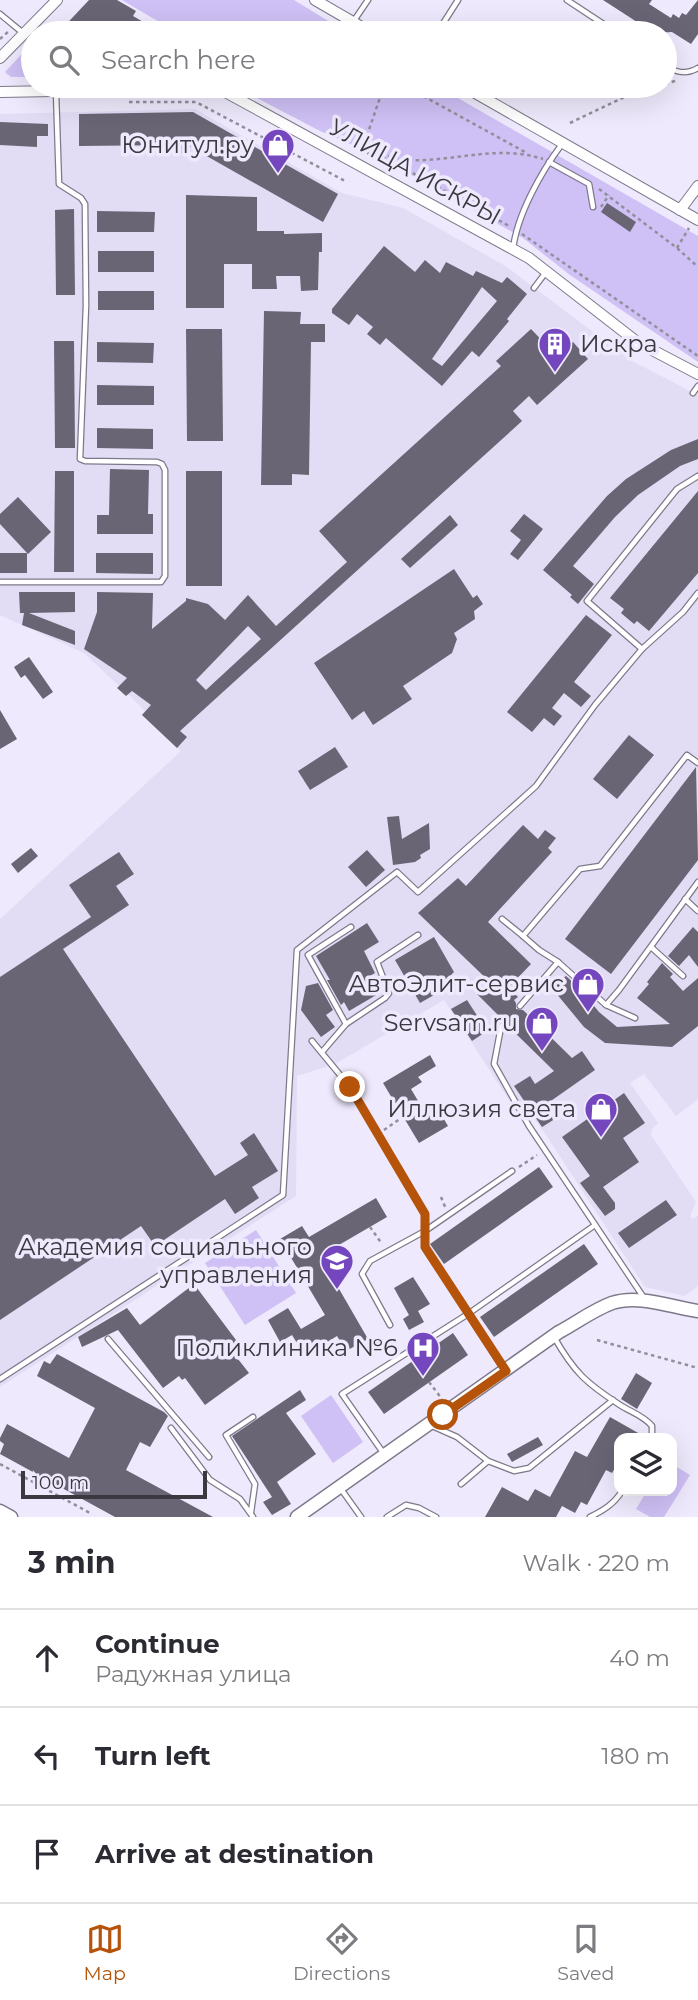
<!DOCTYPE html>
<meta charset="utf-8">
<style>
body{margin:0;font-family:Montserrat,sans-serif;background:#f7f7f7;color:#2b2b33}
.controls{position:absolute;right:21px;bottom:21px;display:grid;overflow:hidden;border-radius:14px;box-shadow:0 7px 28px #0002}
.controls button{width:63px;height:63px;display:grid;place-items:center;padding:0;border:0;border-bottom:2px solid #e1e1e2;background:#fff;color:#2b2b33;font:35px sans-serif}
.scale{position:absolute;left:21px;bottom:18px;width:186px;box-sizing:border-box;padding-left:7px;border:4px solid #3b3940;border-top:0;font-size:19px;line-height:24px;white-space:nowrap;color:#3b3940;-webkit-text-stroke:5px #eee9fc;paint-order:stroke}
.stop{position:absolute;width:21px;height:21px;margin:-16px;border:5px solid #b45309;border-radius:50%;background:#fff}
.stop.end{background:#b45309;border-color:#fff;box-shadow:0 2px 7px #0008}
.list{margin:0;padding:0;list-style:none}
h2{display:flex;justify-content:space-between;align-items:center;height:91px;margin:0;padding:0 28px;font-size:30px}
h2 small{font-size:23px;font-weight:400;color:#7c7c81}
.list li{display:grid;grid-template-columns:46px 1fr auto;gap:21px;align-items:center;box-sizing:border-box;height:98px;padding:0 28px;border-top:2px solid #e1e1e2}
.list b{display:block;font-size:26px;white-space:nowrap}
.list p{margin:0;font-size:23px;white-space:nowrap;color:#7c7c81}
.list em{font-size:23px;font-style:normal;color:#7c7c81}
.icon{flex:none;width:38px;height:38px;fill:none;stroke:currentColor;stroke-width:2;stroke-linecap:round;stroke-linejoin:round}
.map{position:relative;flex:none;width:698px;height:1517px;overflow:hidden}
.search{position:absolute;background:#fff;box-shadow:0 7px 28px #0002;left:21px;right:21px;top:21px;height:77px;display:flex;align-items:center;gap:18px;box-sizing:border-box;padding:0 24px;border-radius:38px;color:#7c7c81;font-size:26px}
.sheet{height:385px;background:#fff}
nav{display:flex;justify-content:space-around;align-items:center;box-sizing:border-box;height:98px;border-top:2px solid #e1e1e2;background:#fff;font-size:19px;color:#7c7c81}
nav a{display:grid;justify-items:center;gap:4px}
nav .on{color:#b45309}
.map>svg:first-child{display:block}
.built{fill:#e2dcf5}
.green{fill:#cfc0f5}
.building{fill:#696575;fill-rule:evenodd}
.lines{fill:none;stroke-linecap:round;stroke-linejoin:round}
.service-casing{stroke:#7e798a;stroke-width:7}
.minor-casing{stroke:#7e798a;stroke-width:12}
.tertiary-casing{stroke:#7e798a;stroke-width:15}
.path{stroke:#928f9b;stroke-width:2.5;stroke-dasharray:3.5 3.5;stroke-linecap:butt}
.service{stroke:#fff;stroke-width:4.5}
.minor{stroke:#fff;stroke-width:10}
.tertiary{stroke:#fff;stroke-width:12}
.route{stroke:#b45309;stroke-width:9}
.labels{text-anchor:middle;stroke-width:7;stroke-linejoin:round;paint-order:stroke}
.poi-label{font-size:24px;fill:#3b3940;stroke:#eee9fc;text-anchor:end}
.street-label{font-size:24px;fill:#3b3940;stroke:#eee9fc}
</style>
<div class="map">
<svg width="698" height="1517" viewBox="0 0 698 1517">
<rect width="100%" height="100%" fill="#eee9fc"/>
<polygon class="built" points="195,109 342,193 403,208 507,267 630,360 698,395 698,1099 676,1116 644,1074 630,1083 658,1123 652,1129 651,1135 696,1202 690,1216 692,1219 698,1216 698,1286 684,1296 645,1287 544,1132 527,1109 518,1114 444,1000 335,1064 297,1076 296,1196 0,1387 0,919 181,751 142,715 145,711 128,694 135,688 119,686 84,653 0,615 0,114"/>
<g class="green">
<polygon points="122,0 294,0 348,33 178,33"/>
<polygon points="33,42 33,77 11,77 5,72"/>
<polygon points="234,86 437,86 698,236 698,362 570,275 523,238 378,156 320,131"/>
<polygon points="256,1230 296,1293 245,1325 205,1263"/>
<polygon points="331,1395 363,1442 333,1463 301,1416"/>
<polygon points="672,1464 690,1475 664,1517 650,1517 636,1509 647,1491 672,1491"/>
</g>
<g class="building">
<polygon points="89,0 117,0 136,11 133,16 162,33 58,33"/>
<polygon points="603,0 652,0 649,4 671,18 673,14 679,18 682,13 686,15 698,0 698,34 691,44 672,32 654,33"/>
<polygon points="193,112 338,194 323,222 189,146 185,154 178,153 178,145 79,146 79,114"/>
<polygon points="0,122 48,124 48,136 37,136 37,147 0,145"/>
<polygon points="186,195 257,197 257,231 284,231 284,234 322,233 322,252 319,252 318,290 301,291 300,276 276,276 277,289 252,289 252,264 224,264 224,308 186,308"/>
<polygon points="607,203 636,222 630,232 601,212"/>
<polygon points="74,209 75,295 56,295 55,210"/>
<polygon points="97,211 155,212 154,232 97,232"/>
<path d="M 384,246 L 415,272 L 425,260 L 440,273 L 446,262 L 473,276 L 476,271 L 502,283 L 507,277 L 527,294 L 507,319 L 509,321 L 479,357 L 472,351 L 442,386 L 386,338 L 380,345 L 367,334 L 373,327 L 357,314 L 349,325 L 332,313 L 332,309 ZM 482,287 L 497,301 L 442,366 L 432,359 Z"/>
<rect x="98" y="251" width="56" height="21"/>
<rect x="98" y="291" width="56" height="19"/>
<polygon points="264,311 301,312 300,324 325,324 325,342 311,342 309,475 292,474 292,485 261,485"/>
<polygon points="186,329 222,329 223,441 187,441"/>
<path d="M 531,329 L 557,356 L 573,342 L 588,359 L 537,405 L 529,396 L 513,411 L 522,421 L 180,731 L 187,737 L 177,748 L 142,715 L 151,705 L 132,691 L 126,696 L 117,688 L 127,678 L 84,649 L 97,612 L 97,592 L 153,593 L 152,629 L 186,601 L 186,598 L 208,604 L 225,620 L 248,595 L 276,626 L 347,562 L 319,531 L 501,366 L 496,361 ZM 248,626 L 261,639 L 206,690 L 196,680 Z"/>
<polygon points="54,341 74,341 75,448 55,448"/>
<polygon points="97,342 154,343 153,363 97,362"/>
<polygon points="97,385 154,386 154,405 97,405"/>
<polygon points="97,428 153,429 153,449 97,448"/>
<polygon points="698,439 698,459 680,466 638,495 615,517 573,566 594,584 578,604 570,597 572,595 543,570 607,496 626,479 671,450"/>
<polygon points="110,469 149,470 148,514 153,514 153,534 97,534 97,515 109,515"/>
<polygon points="55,471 74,471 74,572 54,572"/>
<rect x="186" y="471" width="36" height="115"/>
<polygon points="698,491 698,573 649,631 637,621 634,624 621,613 624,609 610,598"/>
<polygon points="18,497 51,532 28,554 0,524 0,514"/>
<polygon points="524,514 543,529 518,560 510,554 521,540 510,531"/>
<polygon points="450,515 458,525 410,568 401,559"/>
<rect x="0" y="553" width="27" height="20"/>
<polygon points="96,553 153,553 153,574 96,573"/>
<polygon points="454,569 473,598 477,595 483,604 474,611 475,619 454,633 457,639 452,653 403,686 412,699 373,725 364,711 352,720 314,663"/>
<polygon points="19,592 75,592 75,612 29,613 75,631 75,645 22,625 24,613 20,613"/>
<polygon points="586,615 612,635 574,682 591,696 581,707 564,693 552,708 562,716 554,726 544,718 532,732 507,712"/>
<polygon points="29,657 53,692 43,699 25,675 21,678 14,667"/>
<polygon points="0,710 17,739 0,749"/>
<polygon points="629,735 654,755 617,799 593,779"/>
<polygon points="335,747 348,767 310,790 298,771"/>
<polygon points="696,767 698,860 611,974 565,939"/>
<polygon points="399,816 402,839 429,823 430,849 420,855 421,858 415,862 393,865 387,817"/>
<polygon points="523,825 538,839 545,830 556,838 548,848 552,852 488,922 531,964 508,988 518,997 514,1000 516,1003 516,1009 523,1010 572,1058 582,1051 595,1070 548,1103 558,1117 542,1127 514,1086 530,1076 535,1084 554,1071 508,1026 508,1019 502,1019 477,994 493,985 418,913 458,878 466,886"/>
<polygon points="31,848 38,856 18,873 11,864"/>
<polygon points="367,850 385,870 366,887 348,867"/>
<polygon points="119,852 134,874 116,886 129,905 63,949 215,1176 248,1155 240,1143 254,1133 278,1171 252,1187 259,1198 235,1214 225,1199 155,1246 141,1226 0,1320 0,977 91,917 69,885"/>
<polygon points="367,923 379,942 364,951 375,973 368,977 378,994 349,1011 344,1002 341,1005 327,980 330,980 316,956"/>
<polygon points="693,927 698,932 698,967 689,955 679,966 668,956"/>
<polygon points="434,937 454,972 450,976 455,983 420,1003 395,960"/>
<polygon points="662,963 673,974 670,977 683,991 698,978 698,1026 672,1047 605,1043 584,1027 551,987 566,976 580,989 599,1012 617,1027 670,1024 637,998 649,984 647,982"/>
<polygon points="318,983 333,1010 326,1015 335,1027 321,1037 301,1010 306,986"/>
<polygon points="467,1000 487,1031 472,1041 451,1009"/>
<polygon points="430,1055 436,1066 418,1077 422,1082 411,1089 427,1116 438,1109 448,1126 419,1143 383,1083"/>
<polygon points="624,1093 645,1123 623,1138 639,1162 603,1187 615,1203 615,1209 605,1216 580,1183 590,1176 562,1137"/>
<polygon points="539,1167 553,1187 444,1264 430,1244"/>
<polygon points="376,1198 387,1217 320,1256 368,1339 346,1351 337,1336 305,1356 292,1335 280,1342 268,1320 288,1308 301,1329 325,1315 280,1239 302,1226 309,1237"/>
<polygon points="666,1200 677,1215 629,1248 618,1233"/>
<polygon points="584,1244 598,1264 494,1337 480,1317"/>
<polygon points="413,1277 430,1304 418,1311 424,1322 409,1330 403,1319 409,1315 394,1288"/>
<polygon points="194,1284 242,1348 234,1354 249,1373 205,1405 185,1378 182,1380 179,1376 163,1388 118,1330 82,1347 78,1337 127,1308 140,1325"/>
<polygon points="453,1333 468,1355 384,1414 368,1392"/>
<polygon points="57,1354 164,1412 168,1416 150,1447 140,1442 126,1470 213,1517 115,1517 0,1454 4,1444 0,1441 0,1438 7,1424 69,1458 95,1408 37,1376 44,1361 50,1364"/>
<polygon points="636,1373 652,1383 637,1409 621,1399"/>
<polygon points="300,1390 306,1400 286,1413 316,1454 277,1482 291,1504 272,1515 263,1502 272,1497 232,1436"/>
<polygon points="610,1417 647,1438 619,1438 619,1461 612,1473 606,1470 587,1505 581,1502 575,1513 562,1506 556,1517 485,1517 502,1487 528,1501 535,1489 550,1497 575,1451 587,1457"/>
<polygon points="538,1437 543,1445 512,1462 507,1454"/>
</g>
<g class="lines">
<defs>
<g id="service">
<polyline points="567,0 617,33"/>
<polyline points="0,14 23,33"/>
<polyline points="353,22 368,0"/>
<polyline points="437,33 458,0"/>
<path d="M 665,65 C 676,73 686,75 698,68"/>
<polyline points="549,162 589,184 593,207"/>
<path d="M 513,249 C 517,215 541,172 562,144"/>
<polyline points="534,288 546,272"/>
<polyline points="693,393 698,386"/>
<polyline points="0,582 161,582 165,576 165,470 162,464 157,462 85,461 80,459 86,305 85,204 81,198 59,184 56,92"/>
<polyline points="642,649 587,601 677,489 698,476"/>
<polyline points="685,899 698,911"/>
<polyline points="502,919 523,936"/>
<polyline points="651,947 683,976"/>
<polyline points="558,962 606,1005 619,990 698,882"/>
<polyline points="606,1005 635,1018"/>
<polyline points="520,1006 558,962 539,950 523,936 580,869 600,866 687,755 698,763"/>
<polyline points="505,1022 501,1027 494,1064 529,1126 644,1298"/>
<polyline points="346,1024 385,998 389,993 377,962 418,935"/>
<polyline points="312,1041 350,1087 425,1214 425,1247 503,1368"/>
<polyline points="322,1052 346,1024 308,955 351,927"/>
<polyline points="390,1325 362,1274 370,1261 425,1231 512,1171"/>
<path d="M 554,1337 C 574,1372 586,1383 620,1405 C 631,1412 644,1416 652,1426 L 652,1438"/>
<polyline points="108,1339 209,1457"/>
<polyline points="0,1379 283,1195 297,950 397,872 418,892 536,786 595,705 642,649 683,612 698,593"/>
<polyline points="430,1425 457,1437 488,1461 461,1484"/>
<polyline points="171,1428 210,1480 240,1499 253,1517"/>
<polyline points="384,1454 342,1394 468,1314 595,1225"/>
<polyline points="488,1461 514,1471 529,1468 613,1400"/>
<polyline points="341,1489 361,1517"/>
<polyline points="251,1512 255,1484 226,1435 253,1417"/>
<polyline points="387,1517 406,1505 419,1508 436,1517"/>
<path d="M 590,1517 C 604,1510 614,1504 622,1491"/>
</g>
<g id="minor">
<polyline points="315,0 372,33"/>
<polyline points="0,58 57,0"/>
<polyline points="463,86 698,220"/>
<polyline points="0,92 218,88 529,258 637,342 698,374"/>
<polyline points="680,210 698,186"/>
</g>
<g id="tertiary">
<polyline points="0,1511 11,1517"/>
<path d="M 297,1517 L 559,1332 C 576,1323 593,1310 612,1303 C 638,1294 671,1307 698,1311"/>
</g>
</defs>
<use href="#service" class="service-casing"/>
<use href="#minor" class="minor-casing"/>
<use href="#tertiary" class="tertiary-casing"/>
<g class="path">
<polyline points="0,39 10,30"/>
<polyline points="665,84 678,80"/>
<path d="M 384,86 L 361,153 C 382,153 404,162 425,160 C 465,158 504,146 543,159"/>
<polyline points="405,86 525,152"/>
<polyline points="129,102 196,102 345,181"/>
<polyline points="570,123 631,94 659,86"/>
<polyline points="376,153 511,227"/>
<polyline points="599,189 677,248 698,267"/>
<polyline points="601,207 609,195"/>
<polyline points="522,234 698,356"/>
<polyline points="677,248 689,228"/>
<polyline points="384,1130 404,1116"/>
<polyline points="519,1167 537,1155"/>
<polyline points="441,1197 446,1209"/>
<polyline points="370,1227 382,1244"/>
<polyline points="597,1340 698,1368"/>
<polyline points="429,1382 442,1399"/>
<polyline points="0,1464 90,1513"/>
</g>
<use href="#service" class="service"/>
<use href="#minor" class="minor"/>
<use href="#tertiary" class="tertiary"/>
</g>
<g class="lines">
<polyline class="route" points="350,1087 425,1214 425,1247 506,1371 443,1415"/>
</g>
<defs>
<symbol id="shop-pin" viewBox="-11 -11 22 30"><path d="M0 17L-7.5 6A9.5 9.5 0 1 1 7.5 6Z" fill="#7547bf" stroke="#eee9fc"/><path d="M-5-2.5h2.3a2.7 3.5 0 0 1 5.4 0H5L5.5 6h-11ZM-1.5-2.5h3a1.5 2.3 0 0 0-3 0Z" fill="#fff"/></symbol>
<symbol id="building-pin" viewBox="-11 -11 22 30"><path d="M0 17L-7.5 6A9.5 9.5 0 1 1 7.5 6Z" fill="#7547bf" stroke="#eee9fc"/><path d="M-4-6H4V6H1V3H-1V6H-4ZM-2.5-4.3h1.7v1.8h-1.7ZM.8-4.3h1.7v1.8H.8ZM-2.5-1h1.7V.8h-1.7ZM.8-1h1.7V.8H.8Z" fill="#fff"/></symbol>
<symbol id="university-pin" viewBox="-11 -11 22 30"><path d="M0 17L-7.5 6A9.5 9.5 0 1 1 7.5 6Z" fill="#7547bf" stroke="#eee9fc"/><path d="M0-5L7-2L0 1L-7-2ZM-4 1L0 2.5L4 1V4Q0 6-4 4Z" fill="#fff"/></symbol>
<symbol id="hospital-pin" viewBox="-11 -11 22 30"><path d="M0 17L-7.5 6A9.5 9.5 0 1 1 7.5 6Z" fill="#7547bf" stroke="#eee9fc"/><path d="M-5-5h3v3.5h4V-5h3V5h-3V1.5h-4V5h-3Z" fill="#fff"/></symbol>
</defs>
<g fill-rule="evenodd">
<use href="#shop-pin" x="259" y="126" width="38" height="52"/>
<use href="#building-pin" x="536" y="325" width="38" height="52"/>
<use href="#shop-pin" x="569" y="965" width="38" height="52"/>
<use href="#shop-pin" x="523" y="1004" width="38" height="52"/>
<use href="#shop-pin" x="582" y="1090" width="38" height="52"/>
<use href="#university-pin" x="318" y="1242" width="38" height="52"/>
<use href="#hospital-pin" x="404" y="1329" width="38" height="52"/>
</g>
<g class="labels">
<g class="poi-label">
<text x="254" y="153">Юнитул.ру</text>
<text x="580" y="352" text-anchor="start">Искра</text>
<text x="564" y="992">АвтоЭлит-сервис</text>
<text x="518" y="1031">Servsam.ru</text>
<text x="576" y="1117">Иллюзия света</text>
<text x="312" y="1255">Академия социального<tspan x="312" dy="28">управления</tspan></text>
<text x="398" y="1356">Поликлиника №6</text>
</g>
<g class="street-label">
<text transform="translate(415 172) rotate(29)" y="8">УЛИЦА ИСКРЫ</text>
</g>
</g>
</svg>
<div class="controls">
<button><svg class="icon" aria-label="layers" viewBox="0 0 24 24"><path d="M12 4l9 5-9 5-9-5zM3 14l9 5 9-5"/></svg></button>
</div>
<div class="scale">100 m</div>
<div class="stop" style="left:443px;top:1415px"></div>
<div class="stop end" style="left:350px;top:1087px"></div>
<div class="search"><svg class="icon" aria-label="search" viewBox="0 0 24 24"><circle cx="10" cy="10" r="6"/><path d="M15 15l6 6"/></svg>Search here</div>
</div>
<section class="sheet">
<h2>3 min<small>Walk · 220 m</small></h2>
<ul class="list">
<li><svg class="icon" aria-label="ahead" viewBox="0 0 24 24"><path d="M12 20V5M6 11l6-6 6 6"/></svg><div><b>Continue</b><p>Радужная улица</p></div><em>40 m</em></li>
<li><svg class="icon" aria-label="left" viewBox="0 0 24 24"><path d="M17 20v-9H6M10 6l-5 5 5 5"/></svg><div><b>Turn left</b></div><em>180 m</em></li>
<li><svg class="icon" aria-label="arrive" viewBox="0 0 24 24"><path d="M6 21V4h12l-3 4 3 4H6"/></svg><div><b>Arrive at destination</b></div></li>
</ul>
</section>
<nav>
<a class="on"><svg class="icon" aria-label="map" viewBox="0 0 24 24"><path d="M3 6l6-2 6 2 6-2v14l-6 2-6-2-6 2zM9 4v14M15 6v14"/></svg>Map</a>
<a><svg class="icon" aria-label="directions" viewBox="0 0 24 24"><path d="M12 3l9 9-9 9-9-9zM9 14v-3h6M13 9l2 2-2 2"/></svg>Directions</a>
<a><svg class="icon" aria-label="saved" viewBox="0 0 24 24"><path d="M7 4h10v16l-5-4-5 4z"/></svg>Saved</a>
</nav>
